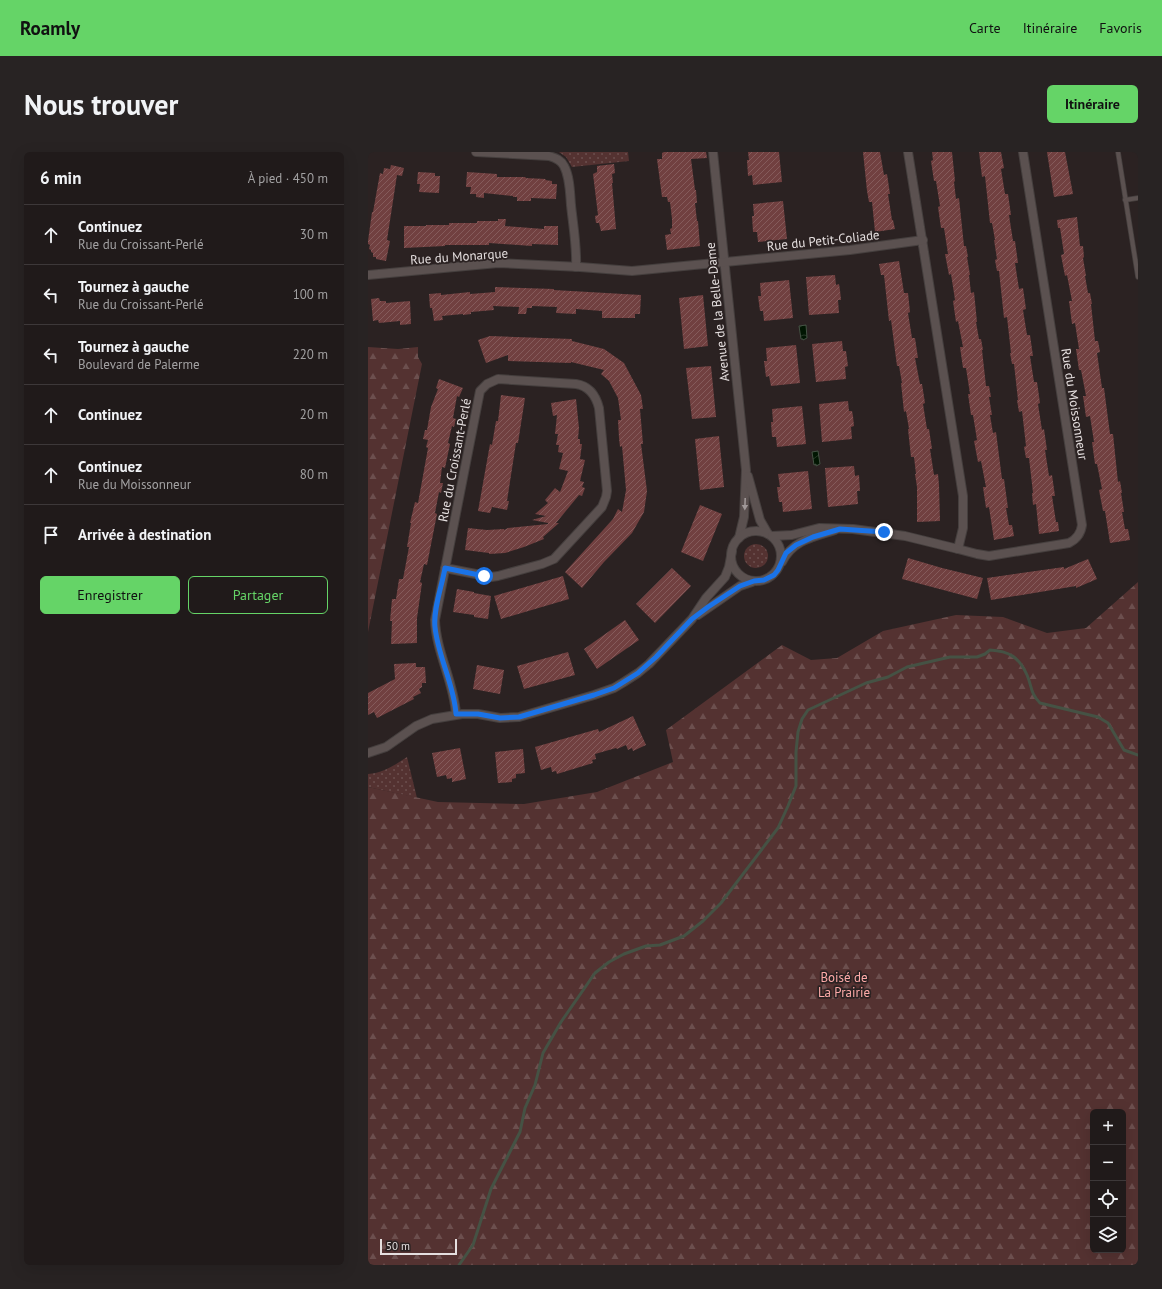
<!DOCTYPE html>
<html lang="fr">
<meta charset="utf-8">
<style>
body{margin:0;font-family:"PT Sans",sans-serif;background:#282323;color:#f1f3f6}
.controls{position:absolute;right:12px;bottom:12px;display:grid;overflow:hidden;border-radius:6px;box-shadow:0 4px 16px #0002}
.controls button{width:36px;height:36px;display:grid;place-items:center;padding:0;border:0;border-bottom:1px solid #3d3839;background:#201a1a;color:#f1f3f6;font:20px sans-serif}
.scale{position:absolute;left:12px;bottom:10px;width:77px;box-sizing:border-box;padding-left:4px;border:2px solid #e5dfdf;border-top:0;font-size:11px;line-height:14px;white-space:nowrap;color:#e5dfdf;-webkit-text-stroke:3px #2b2222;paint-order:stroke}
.stop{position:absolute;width:12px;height:12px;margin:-9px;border:3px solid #1a73e8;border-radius:50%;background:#fff}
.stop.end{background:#1a73e8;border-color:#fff;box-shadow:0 1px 4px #0008}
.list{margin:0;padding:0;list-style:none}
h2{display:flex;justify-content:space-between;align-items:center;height:52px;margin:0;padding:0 16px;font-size:17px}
h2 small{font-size:13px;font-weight:400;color:#a2a1a2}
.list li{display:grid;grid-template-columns:26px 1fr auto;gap:12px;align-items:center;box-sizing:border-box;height:60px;padding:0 16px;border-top:1px solid #3d3839}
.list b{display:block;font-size:15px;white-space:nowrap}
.list p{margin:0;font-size:13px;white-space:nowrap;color:#a2a1a2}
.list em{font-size:13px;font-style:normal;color:#a2a1a2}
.actions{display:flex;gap:8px;padding:12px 16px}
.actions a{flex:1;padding:9px 0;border:1px solid #65d467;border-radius:6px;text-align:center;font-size:14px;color:#65d467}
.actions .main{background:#65d467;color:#111}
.icon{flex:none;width:22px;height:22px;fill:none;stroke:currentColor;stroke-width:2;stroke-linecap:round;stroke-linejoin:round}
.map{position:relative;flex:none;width:770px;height:1113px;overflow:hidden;border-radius:6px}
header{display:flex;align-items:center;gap:24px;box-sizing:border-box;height:56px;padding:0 20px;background:#65d467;color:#111}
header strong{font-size:19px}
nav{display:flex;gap:22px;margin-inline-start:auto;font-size:14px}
.intro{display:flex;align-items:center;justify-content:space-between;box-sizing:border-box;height:96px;padding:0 24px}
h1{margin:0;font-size:28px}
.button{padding:10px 18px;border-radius:6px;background:#65d467;color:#111;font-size:14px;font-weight:700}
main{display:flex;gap:24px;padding:0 24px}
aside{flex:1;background:#201a1a;border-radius:6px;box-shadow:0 4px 16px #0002}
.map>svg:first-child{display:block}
.grass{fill:url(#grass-dots)}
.forest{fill:url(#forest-firs);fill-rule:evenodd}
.water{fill:url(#water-waves);stroke:#455244}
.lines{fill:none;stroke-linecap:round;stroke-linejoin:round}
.stream{stroke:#455244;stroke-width:3}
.building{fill:url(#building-hatch)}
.service-casing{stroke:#453f3e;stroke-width:5.5}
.minor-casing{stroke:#453f3e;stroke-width:10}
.service{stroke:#5b5150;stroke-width:4}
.minor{stroke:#5b5150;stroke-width:8}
.oneway{fill:#a09898}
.route{stroke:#1a73e8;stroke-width:5}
.labels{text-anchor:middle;stroke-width:3.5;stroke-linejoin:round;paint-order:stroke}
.street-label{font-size:13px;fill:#e5dfdf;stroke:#2b2222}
.park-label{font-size:13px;fill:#fdaaa8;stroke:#2b2222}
</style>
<header>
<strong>Roamly</strong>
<nav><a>Carte</a><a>Itinéraire</a><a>Favoris</a></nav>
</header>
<div class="intro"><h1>Nous trouver</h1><a class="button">Itinéraire</a></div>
<main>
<aside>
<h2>6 min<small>À pied · 450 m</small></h2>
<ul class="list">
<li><svg class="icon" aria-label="ahead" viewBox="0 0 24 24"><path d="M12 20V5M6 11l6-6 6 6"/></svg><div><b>Continuez</b><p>Rue du Croissant-Perlé</p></div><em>30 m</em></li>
<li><svg class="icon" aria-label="left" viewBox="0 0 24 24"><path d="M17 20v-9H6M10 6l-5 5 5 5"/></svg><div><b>Tournez à gauche</b><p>Rue du Croissant-Perlé</p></div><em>100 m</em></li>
<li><svg class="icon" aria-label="left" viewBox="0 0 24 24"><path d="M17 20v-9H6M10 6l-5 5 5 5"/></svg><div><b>Tournez à gauche</b><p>Boulevard de Palerme</p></div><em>220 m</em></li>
<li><svg class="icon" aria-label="ahead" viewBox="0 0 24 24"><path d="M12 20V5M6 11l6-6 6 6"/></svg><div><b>Continuez</b></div><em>20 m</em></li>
<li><svg class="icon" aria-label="ahead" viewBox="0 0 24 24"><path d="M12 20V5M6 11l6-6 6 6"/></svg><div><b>Continuez</b><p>Rue du Moissonneur</p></div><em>80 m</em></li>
<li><svg class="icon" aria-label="arrive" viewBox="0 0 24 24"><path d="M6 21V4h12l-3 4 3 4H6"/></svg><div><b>Arrivée à destination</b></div></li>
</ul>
<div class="actions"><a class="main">Enregistrer</a><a>Partager</a></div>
</aside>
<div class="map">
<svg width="770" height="1113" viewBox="0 0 770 1113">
<defs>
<pattern id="grass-dots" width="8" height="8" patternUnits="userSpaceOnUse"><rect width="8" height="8" fill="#543231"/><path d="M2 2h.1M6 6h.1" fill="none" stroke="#6c4f4e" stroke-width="1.8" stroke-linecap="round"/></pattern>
<pattern id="forest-firs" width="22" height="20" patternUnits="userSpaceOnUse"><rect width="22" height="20" fill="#543231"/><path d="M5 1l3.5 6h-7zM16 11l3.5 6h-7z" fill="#6c4f4e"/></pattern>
<pattern id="water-waves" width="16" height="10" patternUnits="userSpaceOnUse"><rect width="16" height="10" fill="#011602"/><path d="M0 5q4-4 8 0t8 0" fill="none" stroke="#263726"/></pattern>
<pattern id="building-hatch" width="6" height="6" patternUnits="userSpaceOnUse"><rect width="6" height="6" fill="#714040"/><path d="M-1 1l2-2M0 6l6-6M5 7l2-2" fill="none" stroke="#855b5b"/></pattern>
</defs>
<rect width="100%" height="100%" fill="#2b2222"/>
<g class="grass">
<polygon points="191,0 260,0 261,9 204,15 198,5"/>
<circle cx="388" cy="404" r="12"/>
<path d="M 39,605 L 49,646 L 0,635 L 0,622 C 15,621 27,613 39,605 Z"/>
</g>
<g class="forest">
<polygon points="0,195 30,197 50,195 50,205 54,212 0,480"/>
<path d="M 770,430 L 770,1113 L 0,1113 L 0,635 L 70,650 L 156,652 L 229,640 L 305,610 L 298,578 L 414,493 L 443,508 L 469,506 L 515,479 L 588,463 L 635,465 L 679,481 L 718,476 ZM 725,960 L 755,960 L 755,1098 L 725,1098 Z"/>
</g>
<g class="water">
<polygon points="438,173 439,186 435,188 435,187 433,187 431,174"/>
<polygon points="450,299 452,312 448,314 448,312 446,313 444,300"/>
</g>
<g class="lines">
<path class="stream" d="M 91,1113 L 105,1093 L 123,1037 L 152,980 L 157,956 L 167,933 L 175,901 L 193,870 L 227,821 L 241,810 L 256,802 L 278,794 L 292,793 L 316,784 L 335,769 L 353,751 L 410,676 L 420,654 L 428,634 L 428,600 L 430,580 L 434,567 L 440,558 L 498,531 L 520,525 L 539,515 L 582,505 L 609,505 L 617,502 L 622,498 C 641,499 651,505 659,523 C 664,534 662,541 672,551 L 730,565 L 740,571 L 756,598 L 770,603"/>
</g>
<g class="building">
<polygon points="296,0 338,0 339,6 323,7 327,38 328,38 329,51 327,51 329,69 330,69 332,94 299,98 297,83 303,82 302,77 304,76 304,67 302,50 300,50 299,45 294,45 289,7 294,7 294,1"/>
<polygon points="380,0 411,0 414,30 385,33 384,23 380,24 379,8 381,8"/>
<polygon points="495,0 512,0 516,23 519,22 522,42 520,42 524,68 525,68 527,77 507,80 504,50 501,50 499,39"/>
<polygon points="564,0 584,0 587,29 586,30 588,47 591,46 596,94 598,94 600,105 599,105 602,123 601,123 603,141 606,140 609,170 608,170 611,187 613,187 615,198 614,198 618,234 621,234 623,245 621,245 624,263 622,263 625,281 628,280 634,327 636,327 640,356 638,356 641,373 644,373 646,384 626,388 621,355 618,356 615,335 618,335 613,309 610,310 606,289 609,288 605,263 603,263 600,242 602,242 598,216 595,216 592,195 595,195 590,169 588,170 585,149 587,148 583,122 581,123 577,102 580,102 576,76 573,76 570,55 572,54 568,29 566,29 563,9 565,8"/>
<polygon points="611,0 633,0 636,16 633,17 637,42 640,42 643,63 641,63 645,89 647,89 650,111 647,111 651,137 655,136 658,157 655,158 659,183 662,183 665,204 662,204 666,230 669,230 672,251 670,252 674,278 676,277 679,298 677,298 681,324 684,323 687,344 684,344 688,370 690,370 691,379 671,382 668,352 665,353 664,341 665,341 661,306 658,306 656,295 658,294 654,259 651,260 649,248 650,248 646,212 644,212 642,201 643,201 639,165 636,166 631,119 629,119 627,108 629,107 626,88 627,88 624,71 622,71 617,24 614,25"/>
<polygon points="679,0 697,0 705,42 686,45"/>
<polygon points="246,12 247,21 244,22 245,31 244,31 248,77 233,79 231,71 228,71 227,64 230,63 225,22 229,20 229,14"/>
<polygon points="23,13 36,16 34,24 29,23 19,88 22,89 18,109 8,107 8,105 5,105 5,101 3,100 3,98 1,97 2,93 0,92 0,89 4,60 5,60 12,21 15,22 16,16 22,17"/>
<polygon points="50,20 67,21 67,24 72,24 71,41 51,40 52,32 49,32"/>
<polygon points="99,20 129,22 129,25 158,25 157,26 178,27 177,28 184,29 184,32 189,32 188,47 163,46 163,49 149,49 149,45 145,45 145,44 116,41 116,46 108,45 108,42 102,42 103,35 98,35"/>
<polygon points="415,49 419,87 390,90 389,80 385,80 384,64 386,64 385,52"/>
<polygon points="709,65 712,94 715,94 716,105 715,106 718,124 717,124 720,141 722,141 724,152 723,152 727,189 730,189 732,200 729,201 734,236 736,236 742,282 745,282 750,330 752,329 754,341 753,341 756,360 754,360 757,377 760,377 762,388 742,391 737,359 735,359 731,338 734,337 729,312 727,312 724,290 726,290 722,264 718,265 715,244 718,244 713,218 711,218 708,197 711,197 707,171 704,172 701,149 704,149 699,123 697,124 693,103 696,102 692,76 690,76 689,68"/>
<polygon points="130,67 138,67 137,74 176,77 176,74 190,74 190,93 164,92 164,94 121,91 121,93 77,93 77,94 36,96 36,74 58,74 58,73 81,73 81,71 109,71 109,69 130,69"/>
<polygon points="531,109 536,141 540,141 542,160 540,161 544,186 547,186 550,206 547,206 552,232 554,232 557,251 555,252 559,277 561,277 564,297 562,297 566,323 570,322 571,333 572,369 549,370 549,335 547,322 548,322 546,305 543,305 540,277 541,277 538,259 536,260 533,231 534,231 531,214 529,214 523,168 521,169 516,123 513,123 511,112"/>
<polygon points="467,123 468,133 471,132 472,138 473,148 470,148 471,161 441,163 438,125"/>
<polygon points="421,128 425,166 396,169 395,159 392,159 390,144 393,144 392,131"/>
<polygon points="127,135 186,137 186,138 273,143 272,162 267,162 267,166 234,166 234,159 208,157 208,162 188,161 189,155 164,154 164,156 159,156 158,162 150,162 151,155 125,154 126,158 103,160 103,162 95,163 95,162 74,164 75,168 66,169 64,156 62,156 61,142 73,141 73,143 102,140 102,142 115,141 127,140"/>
<polygon points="335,143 340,194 316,197 311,146"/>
<polygon points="11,146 12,149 18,149 18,151 42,149 43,172 32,173 32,169 11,171 10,168 5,169 3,147"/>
<polygon points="122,184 204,187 204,189 236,197 256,211 273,243 275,257 272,257 275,292 273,292 279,339 276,360 264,381 236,410 214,436 197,420 245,367 250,357 254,360 258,338 254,294 252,295 251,286 250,268 253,268 250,246 241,229 233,222 236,218 203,210 203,211 140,209 140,203 118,211 110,188"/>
<polygon points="474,189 475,199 478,199 480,214 477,215 478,227 448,230 444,192"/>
<polygon points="428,193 432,231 403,234 401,224 398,225 396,209 399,209 398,196"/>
<polygon points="343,214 348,265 324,267 318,216"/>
<polygon points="71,227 95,236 91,245 89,244 85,266 88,267 86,275 84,274 80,291 82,292 77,316 74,315 72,331 75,331 73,341 71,340 67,361 69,362 59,413 56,412 52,430 54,431 49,466 49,491 23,492 24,469 22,469 24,447 28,447 31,427 35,427 41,395 39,395 43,371 42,371 47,350 50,351 60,296 58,295 60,288 55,287 57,278 59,278 63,255 70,237 68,236"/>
<polygon points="133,243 157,246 150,291 148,291 139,349 141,349 139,358 124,355 122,361 110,359 122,292 124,293 128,269 130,269"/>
<polygon points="208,247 211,276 210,287 212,287 212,292 214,292 212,307 217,308 212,329 216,330 214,335 217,336 214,344 211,343 188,371 191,371 175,385 176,387 156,395 137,401 121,402 121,401 97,398 100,376 119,378 136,377 136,378 140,376 180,372 180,371 164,368 178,364 167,362 180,351 177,348 187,336 192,340 200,319 191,317 195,301 190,300 191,293 188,293 190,282 187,282 189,263 185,264 183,251"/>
<polygon points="480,249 481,259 484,259 485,264 486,274 483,275 484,287 454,290 451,252"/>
<polygon points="434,254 438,292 409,295 408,285 404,285 403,270 405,270 404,257"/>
<polygon points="351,284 356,335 332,338 327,287"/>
<polygon points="486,314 487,324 491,323 492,339 489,339 490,352 460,355 457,316"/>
<polygon points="440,319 444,357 415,360 414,350 411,350 409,335 412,335 410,322"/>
<polygon points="332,353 354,362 335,409 313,400"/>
<polygon points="540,406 574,416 615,426 609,447 534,427"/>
<polygon points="720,407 729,427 708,436 708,434 623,448 619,426 696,415 696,417"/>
<polygon points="304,416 323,434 287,471 268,452"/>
<polygon points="195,424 201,447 133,467 126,444"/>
<polygon points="89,437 106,440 106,441 123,444 120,467 106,465 106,463 85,460"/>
<polygon points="257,468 271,488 229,517 216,497"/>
<polygon points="200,500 207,523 156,537 149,514"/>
<polygon points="48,511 48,515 57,515 58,531 54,531 54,535 51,537 53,541 45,545 46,547 9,566 6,560 0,563 0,541 27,527 26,512"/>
<polygon points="109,513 136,518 132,542 105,537"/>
<polygon points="265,564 278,593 265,599 264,596 260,598 258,593 249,597 248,596 227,602 228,607 224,608 225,611 189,622 188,619 184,620 183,615 173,618 167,595 230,577 231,580"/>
<polygon points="92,596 98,627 84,630 84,626 79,627 78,623 69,625 64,601"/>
<polygon points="155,597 157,621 148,622 148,626 144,627 144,630 130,631 127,600"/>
</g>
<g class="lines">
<defs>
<g id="service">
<polyline points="750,0 770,125"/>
<polyline points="757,48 770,46"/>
</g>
<g id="minor">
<path d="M 108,0 L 181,4 C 188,6 193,8 196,14 C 202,25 202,41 203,53 C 205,73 209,94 208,115"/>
<polyline points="345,0 378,318 376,365 371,386"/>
<path d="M 540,0 L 595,344 L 595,376 L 590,397 L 609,402 L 621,404 L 701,391 C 709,387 713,381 714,373 L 655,0"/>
<polyline points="0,123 130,111 212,115 264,119 482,98 555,88"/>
<polyline points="380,324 392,368 400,382"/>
<circle cx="388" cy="404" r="25"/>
<polyline points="404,384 424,383 451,376 485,377 537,384 590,397"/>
<path d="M 414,410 C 425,388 445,385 467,378"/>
<path d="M 77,416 L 123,425 L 130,424 L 174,412 L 186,407 L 234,355 L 238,345 L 239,339 L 231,256 C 228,244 221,234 208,232 L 130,227 L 119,232 L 112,239 L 67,468 C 68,500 86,530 88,562"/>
<polyline points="330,463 372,434 384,430"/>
<polyline points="0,601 18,595 48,574 64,567 94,562 110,562 132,566 151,565 226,543 246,536 256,530 270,521 281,512 324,467 338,446 357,425 361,415 364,399"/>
</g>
</defs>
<use href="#service" class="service-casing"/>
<use href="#minor" class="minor-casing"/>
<use href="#service" class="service"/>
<use href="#minor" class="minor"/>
</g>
<defs><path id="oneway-solid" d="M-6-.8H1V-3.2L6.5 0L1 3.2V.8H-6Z"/></defs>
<use class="oneway" href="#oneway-solid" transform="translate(377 352) rotate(92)"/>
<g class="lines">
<path class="route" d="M 116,424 L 77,416 C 74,434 65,457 67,475 C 70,505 86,532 88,562 L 110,562 L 132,566 L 151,565 L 226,543 L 246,536 L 270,521 L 288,505 L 324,467 L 340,455 L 372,434 L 386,429 L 396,428 L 406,423 L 410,418 L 418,401 L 428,393 L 445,385 L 472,377 L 516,380"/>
</g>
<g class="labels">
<g class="street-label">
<text transform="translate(455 88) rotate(-6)" y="5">Rue du Petit-Coliade</text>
<text transform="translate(91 104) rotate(-4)" y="5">Rue du Monarque</text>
<text transform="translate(349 160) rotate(-96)" y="5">Avenue de la Belle-Dame</text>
<text transform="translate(707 252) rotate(81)" y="5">Rue du Moissonneur</text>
<text transform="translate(86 308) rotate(-79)" y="5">Rue du Croissant-Perlé</text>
</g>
<g class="park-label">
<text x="476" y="830">Boisé de<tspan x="476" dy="15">La Prairie</tspan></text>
</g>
</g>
</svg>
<div class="controls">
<button>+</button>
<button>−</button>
<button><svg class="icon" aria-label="locate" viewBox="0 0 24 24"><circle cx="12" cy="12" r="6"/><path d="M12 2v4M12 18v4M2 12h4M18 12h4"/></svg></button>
<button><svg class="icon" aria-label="layers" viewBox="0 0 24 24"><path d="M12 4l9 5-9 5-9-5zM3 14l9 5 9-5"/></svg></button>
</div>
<div class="scale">50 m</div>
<div class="stop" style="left:116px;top:424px"></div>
<div class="stop end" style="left:516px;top:380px"></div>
</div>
</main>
